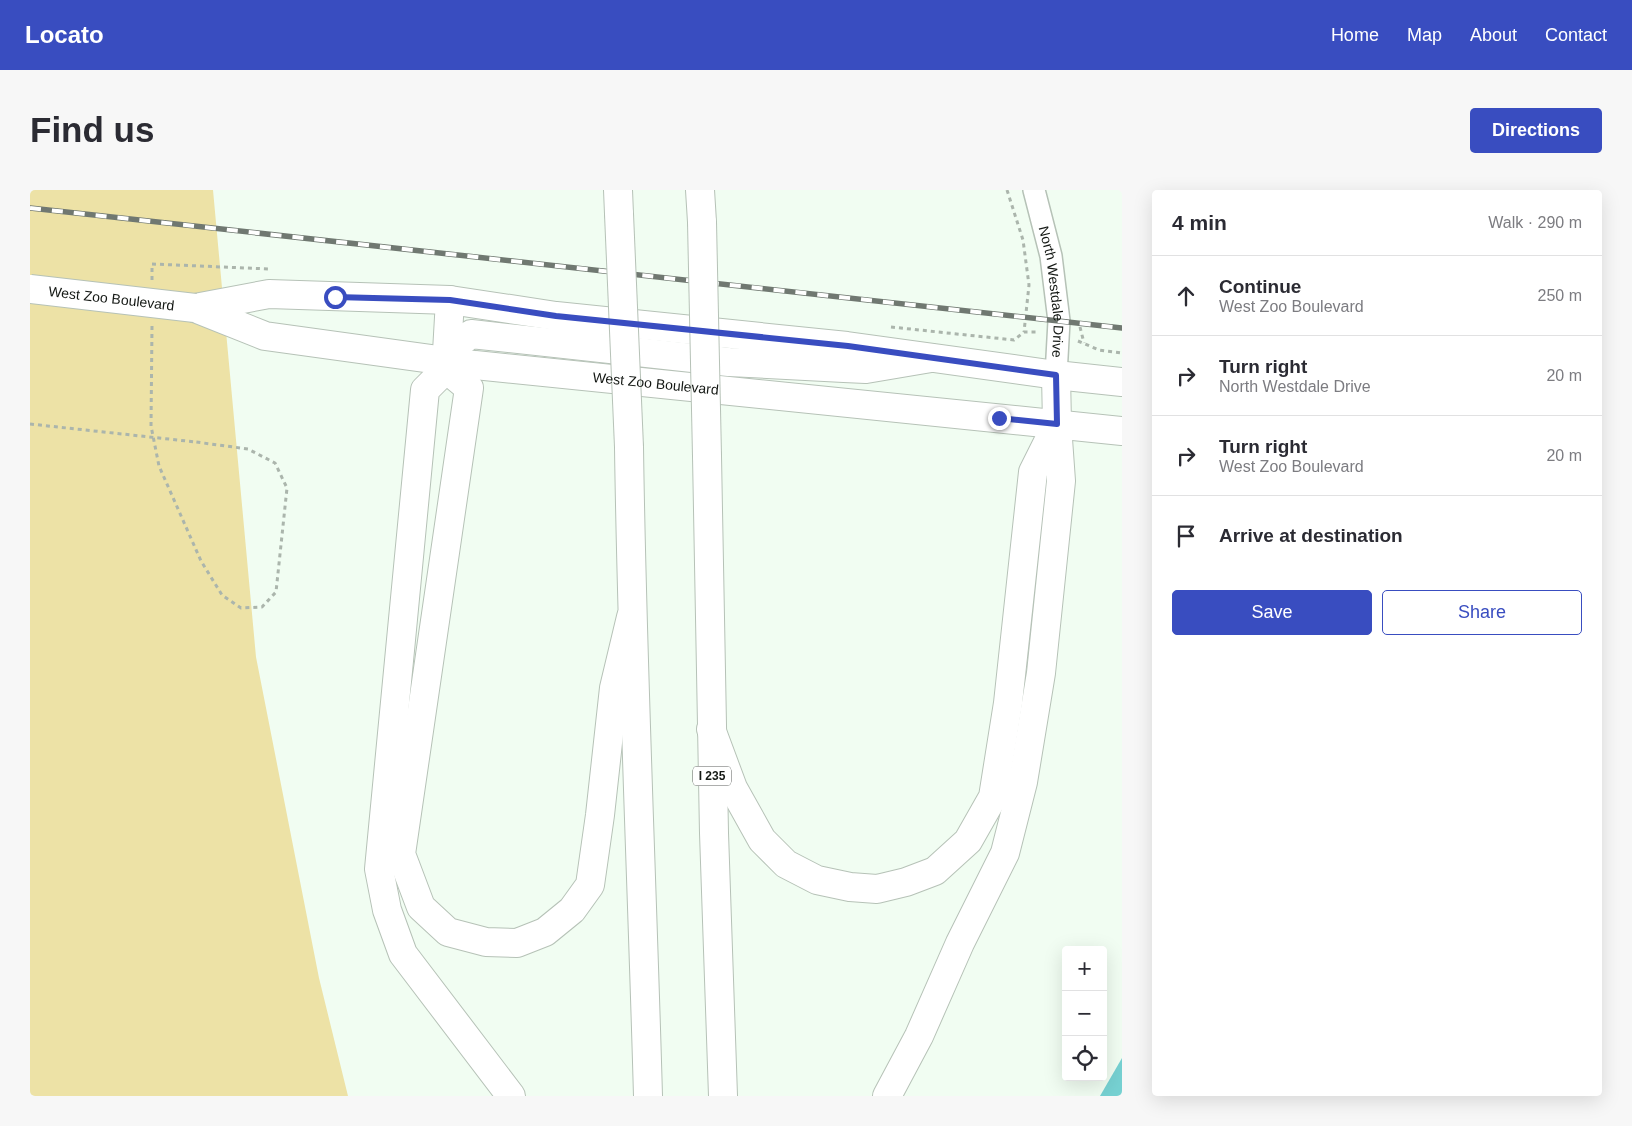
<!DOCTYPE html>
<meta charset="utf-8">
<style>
body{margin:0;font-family:Arial,sans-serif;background:#f7f7f7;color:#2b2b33}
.controls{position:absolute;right:15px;bottom:15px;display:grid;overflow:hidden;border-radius:5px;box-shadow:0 5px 20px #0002}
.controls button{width:45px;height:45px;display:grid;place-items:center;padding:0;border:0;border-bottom:1px solid #e1e1e2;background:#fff;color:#2b2b33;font:25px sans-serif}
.stop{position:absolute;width:15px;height:15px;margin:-11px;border:4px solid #394dc0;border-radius:50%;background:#fff}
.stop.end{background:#394dc0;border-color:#fff;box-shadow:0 1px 5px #0008}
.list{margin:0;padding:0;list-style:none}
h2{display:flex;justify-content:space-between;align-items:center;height:65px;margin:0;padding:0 20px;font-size:21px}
h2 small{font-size:16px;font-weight:400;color:#7c7c81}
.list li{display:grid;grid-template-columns:32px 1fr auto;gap:15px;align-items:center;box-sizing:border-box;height:80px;padding:0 20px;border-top:1px solid #e1e1e2}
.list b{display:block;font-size:19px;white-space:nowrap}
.list p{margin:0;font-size:16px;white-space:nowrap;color:#7c7c81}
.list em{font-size:16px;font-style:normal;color:#7c7c81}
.actions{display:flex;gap:10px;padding:15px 20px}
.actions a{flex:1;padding:11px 0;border:1px solid #394dc0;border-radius:5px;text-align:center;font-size:18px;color:#394dc0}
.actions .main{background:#394dc0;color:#fff}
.icon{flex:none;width:28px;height:28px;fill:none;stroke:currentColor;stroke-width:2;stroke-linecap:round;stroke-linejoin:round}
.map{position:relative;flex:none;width:1092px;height:906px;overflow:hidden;border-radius:5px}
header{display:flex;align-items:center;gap:30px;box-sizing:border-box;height:70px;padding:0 25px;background:#394dc0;color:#fff}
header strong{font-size:24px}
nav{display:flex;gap:28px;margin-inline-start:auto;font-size:18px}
.intro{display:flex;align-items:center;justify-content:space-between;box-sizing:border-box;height:120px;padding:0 30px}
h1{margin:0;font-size:35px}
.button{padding:12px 22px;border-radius:5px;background:#394dc0;color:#fff;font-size:18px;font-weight:700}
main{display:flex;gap:30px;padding:0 30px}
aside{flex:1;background:#fff;border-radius:5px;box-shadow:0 5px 20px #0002}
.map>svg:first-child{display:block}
.green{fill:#ede2a6}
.water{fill:#76d1d2}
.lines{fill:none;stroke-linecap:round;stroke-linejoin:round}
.minor-casing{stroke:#b6c2b7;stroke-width:24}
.major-casing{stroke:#b6c2b7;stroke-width:30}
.highway-casing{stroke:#b6c2b7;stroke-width:30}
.path{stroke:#abb5ac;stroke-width:3;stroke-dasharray:4 4;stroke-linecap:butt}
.minor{stroke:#fff;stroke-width:21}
.major{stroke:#fff;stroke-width:28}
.highway{stroke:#fff;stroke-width:28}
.rail-casing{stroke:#707871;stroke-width:5.5}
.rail{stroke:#fff;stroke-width:4;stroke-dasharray:11;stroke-linecap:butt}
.major-bridge-casing{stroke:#b6c2b7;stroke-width:30;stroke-linecap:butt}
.highway-bridge-casing{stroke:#b6c2b7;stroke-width:30;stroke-linecap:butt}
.path-bridge{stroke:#abb5ac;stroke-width:3;stroke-dasharray:4 4;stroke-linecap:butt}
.major-bridge{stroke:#fff;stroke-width:28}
.highway-bridge{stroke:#fff;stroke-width:28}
.route{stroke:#394dc0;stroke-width:6}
.labels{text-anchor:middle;stroke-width:4;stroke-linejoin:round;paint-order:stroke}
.shield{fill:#fff;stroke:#5a5d5a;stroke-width:1}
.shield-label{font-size:12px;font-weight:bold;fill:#141814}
.street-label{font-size:14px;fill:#141814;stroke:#fff}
</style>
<header>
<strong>Locato</strong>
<nav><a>Home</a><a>Map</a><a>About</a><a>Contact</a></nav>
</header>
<div class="intro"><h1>Find us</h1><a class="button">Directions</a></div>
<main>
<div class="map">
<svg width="1092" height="906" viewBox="0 0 1092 906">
<rect width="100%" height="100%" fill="#f1fdf2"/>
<polygon class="green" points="0,0 183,0 226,467 289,788 318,906 0,906"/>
<polygon class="water" points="1092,868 1092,906 1070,906"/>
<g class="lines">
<defs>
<g id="minor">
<path id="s1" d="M 1004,0 L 1021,66 L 1029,131 L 1026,185"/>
</g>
<g id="major">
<path id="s2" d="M 165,118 L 235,146 L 445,175 L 1092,241"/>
<polyline points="165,118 239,104 420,110 526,126 817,156 1026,185 1092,192"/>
<polyline points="1026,185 1027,234"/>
</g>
<g id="highway">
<polyline points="588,0 589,24"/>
<polyline points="670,0 672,32"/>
<polyline points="420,110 416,179 395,200 349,679 357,720 373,764 481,906"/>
<polyline points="417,170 428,154 441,144 699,172 814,178 836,179 901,168"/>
<polyline points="416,179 439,198 371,664 391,717 418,742 456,752 487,753 515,742 542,720 560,695 570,625 584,498 601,427"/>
<path d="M 599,257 C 602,473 612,690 618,906"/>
<polyline points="677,266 684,643 693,906"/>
<polyline points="681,539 703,598 732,650 756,674 787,690 820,697 847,699 876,692 905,681 938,651 963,607 978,513 1003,282 1027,234"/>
<polyline points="857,906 889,846 930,753 975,663 993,592 1011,483 1031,291 1027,235"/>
</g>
</defs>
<use href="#minor" class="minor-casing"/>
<use href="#major" class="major-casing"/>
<use href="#highway" class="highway-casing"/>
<g class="path">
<polyline points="977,0 993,50 999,95 994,142"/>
<polyline points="122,90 122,74 240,79"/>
<polyline points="122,136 121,236 129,276 171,371 192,405 211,418 232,417 246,402 257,298 245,273 218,259 166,252"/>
<polyline points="861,137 984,150 994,142 1009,142"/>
<polyline points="1050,137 1054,153"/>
<polyline points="1048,151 1069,160 1092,163"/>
</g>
<use href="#minor" class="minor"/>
<use href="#major" class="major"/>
<use href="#highway" class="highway"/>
<defs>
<polyline id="rail" points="0,18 1092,138"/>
</defs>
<use href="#rail" class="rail-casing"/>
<use href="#rail" class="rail"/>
<defs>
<g id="major-bridge">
<path id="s3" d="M 0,99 L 165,118"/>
</g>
<g id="highway-bridge">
<polyline points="589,24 599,257"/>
<polyline points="672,32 677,266"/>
</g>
</defs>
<use href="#major-bridge" class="major-bridge-casing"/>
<use href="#highway-bridge" class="highway-bridge-casing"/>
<polyline class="path-bridge" points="0,234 166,252"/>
<use href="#major-bridge" class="major-bridge"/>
<use href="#highway-bridge" class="highway-bridge"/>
</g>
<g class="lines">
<polyline class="route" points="305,107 420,110 526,126 818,156 1026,185 1027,234 969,228"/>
</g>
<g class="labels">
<rect class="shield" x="663" y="576.5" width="38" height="19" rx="4"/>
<g class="shield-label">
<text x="682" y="590">I 235</text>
</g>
<g class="street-label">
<text dy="5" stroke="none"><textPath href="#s1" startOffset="104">North Westdale Drive</textPath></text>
<text dy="5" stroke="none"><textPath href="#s3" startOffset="82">West Zoo Boulevard</textPath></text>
<text dy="5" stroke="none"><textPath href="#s2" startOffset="469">West Zoo Boulevard</textPath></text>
</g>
</g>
</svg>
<div class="controls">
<button>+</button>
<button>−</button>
<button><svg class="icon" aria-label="locate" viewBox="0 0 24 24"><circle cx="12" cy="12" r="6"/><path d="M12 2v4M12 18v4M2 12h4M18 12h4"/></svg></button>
</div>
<div class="stop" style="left:305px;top:107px"></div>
<div class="stop end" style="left:969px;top:228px"></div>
</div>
<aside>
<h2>4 min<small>Walk · 290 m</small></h2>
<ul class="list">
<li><svg class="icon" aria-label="ahead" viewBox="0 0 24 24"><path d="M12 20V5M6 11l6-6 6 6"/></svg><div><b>Continue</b><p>West Zoo Boulevard</p></div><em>250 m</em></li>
<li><svg class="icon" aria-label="right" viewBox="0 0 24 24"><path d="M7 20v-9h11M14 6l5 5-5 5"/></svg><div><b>Turn right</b><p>North Westdale Drive</p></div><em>20 m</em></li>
<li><svg class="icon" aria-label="right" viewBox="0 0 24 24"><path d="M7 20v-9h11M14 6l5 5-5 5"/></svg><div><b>Turn right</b><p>West Zoo Boulevard</p></div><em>20 m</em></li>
<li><svg class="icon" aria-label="arrive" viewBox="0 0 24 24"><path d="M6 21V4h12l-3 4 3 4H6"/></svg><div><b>Arrive at destination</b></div></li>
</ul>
<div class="actions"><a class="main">Save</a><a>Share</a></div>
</aside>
</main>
